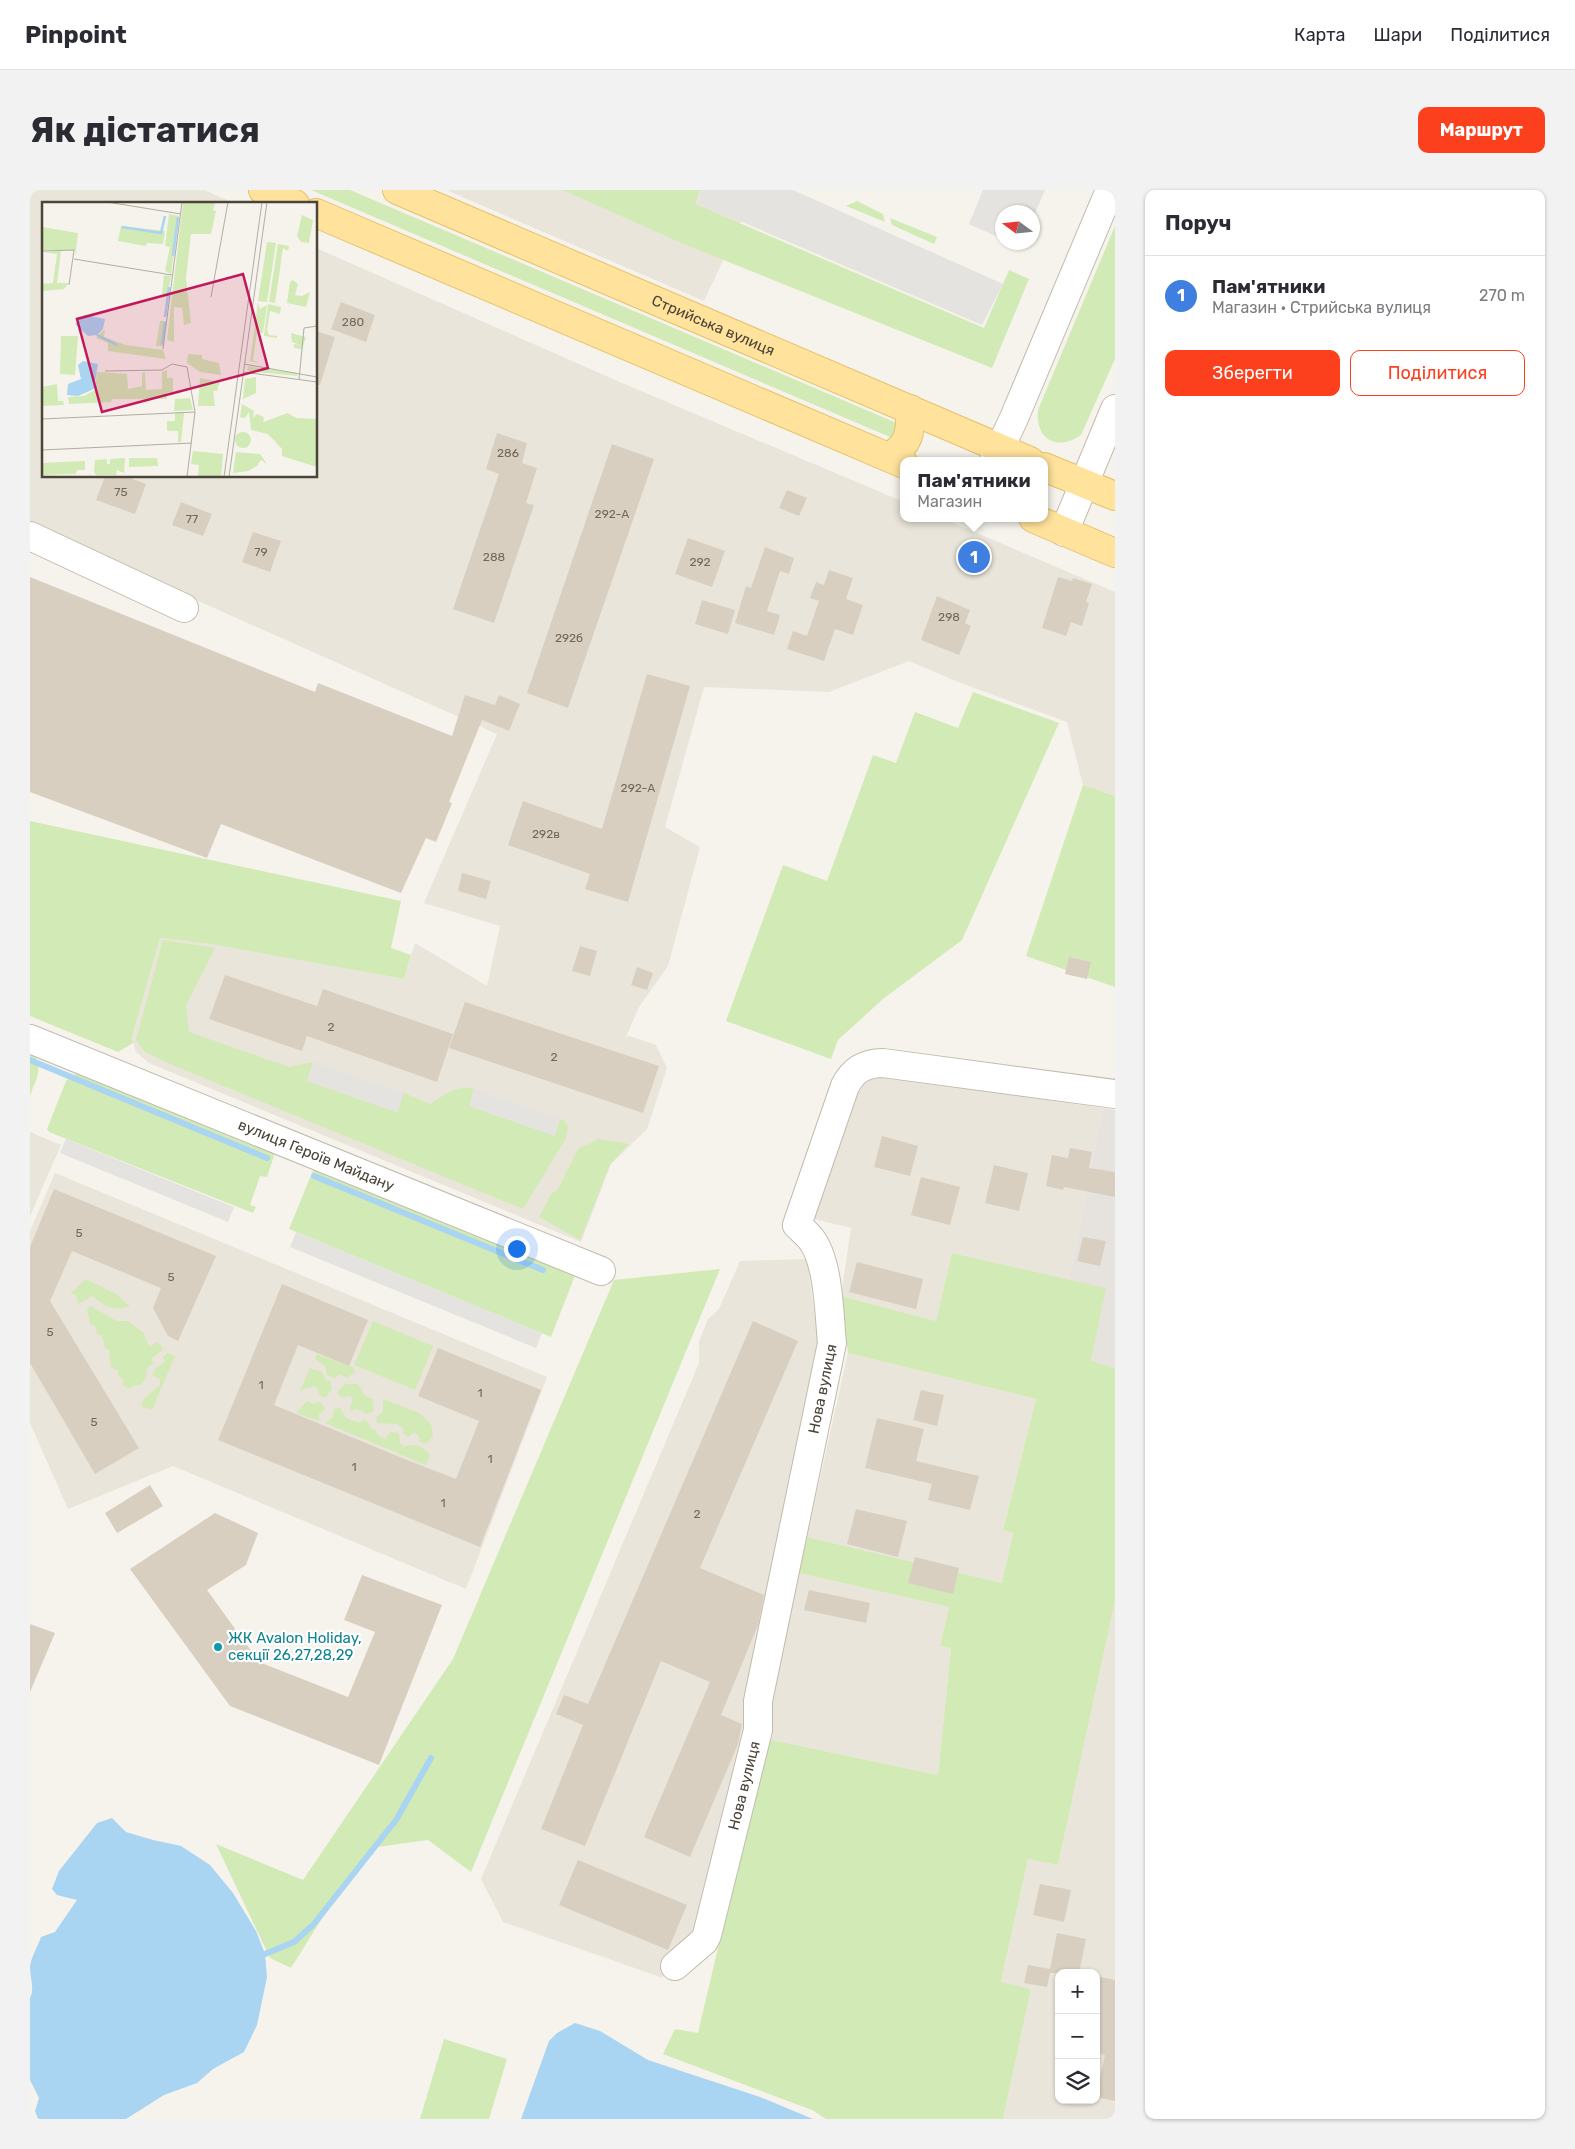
<!DOCTYPE html>
<html lang="uk">
<meta charset="utf-8">
<style>
body{margin:0;font-family:Rubik,sans-serif;background:#f2f2f3;color:#2b2b33}
.controls{position:absolute;right:15px;bottom:15px;display:grid;overflow:hidden;border-radius:10px;box-shadow:0 1px 4px #0004}
.controls button{width:45px;height:45px;display:grid;place-items:center;padding:0;border:0;border-bottom:1px solid #e1e1e2;background:#fff;color:#2b2b33;font:25px sans-serif}
.compass{position:absolute;left:965px;top:15px;width:45px;height:45px;border-radius:50%;background:#fff;box-shadow:0 1px 4px #0004;rotate:285deg}
.you{position:absolute;left:486px;top:1058px;width:18px;height:18px;margin:-12px;border:4px solid #fff;border-radius:50%;background:#1a73e8;box-shadow:0 0 0 8px #1a73e833}
.badge{display:grid;place-items:center;width:32px;height:32px;border-radius:50%;background:#fc3f1d;color:#fff;font-size:16px;font-weight:700}
.pin{position:absolute;translate:-50% -50%;border:2px solid #fff;box-shadow:0 1px 5px #0006}
.popup{position:absolute;left:870px;top:267px;width:148px;height:65px;box-sizing:border-box;display:grid;place-content:center;border-radius:10px;background:#fff;filter:drop-shadow(0 1px 4px #0005);font-size:16px;white-space:nowrap;color:#7c7c81}
.popup b{font-size:19px;color:#2b2b33}
.popup::after{content:'';position:absolute;left:50%;top:100%;margin-left:-10px;border:10px solid transparent;border-top-color:#fff}
.list{margin:0;padding:0;list-style:none}
h2{display:flex;justify-content:space-between;align-items:center;height:65px;margin:0;padding:0 20px;font-size:21px}
h2 small{font-size:16px;font-weight:400;color:#7c7c81}
.list li{display:grid;grid-template-columns:32px 1fr auto;gap:15px;align-items:center;box-sizing:border-box;height:80px;padding:0 20px;border-top:1px solid #e1e1e2}
.list b{display:block;font-size:19px;white-space:nowrap}
.list p{margin:0;font-size:16px;white-space:nowrap;color:#7c7c81}
.list em{font-size:16px;font-style:normal;color:#7c7c81}
.actions{display:flex;gap:10px;padding:15px 20px}
.actions a{flex:1;padding:11px 0;border:1px solid #fc3f1d;border-radius:10px;text-align:center;font-size:18px;color:#fc3f1d}
.actions .main{background:#fc3f1d;color:#fff}
.icon{flex:none;width:28px;height:28px;fill:none;stroke:currentColor;stroke-width:2;stroke-linecap:round;stroke-linejoin:round}
.map{position:relative;flex:none;width:1085px;height:1929px;overflow:hidden;border-radius:10px}
header{display:flex;align-items:center;gap:30px;box-sizing:border-box;height:70px;padding:0 25px;background:#fff;border-bottom:1px solid #e1e1e2}
header strong{font-size:24px}
nav{display:flex;gap:28px;margin-inline-start:auto;font-size:18px}
.intro{display:flex;align-items:center;justify-content:space-between;box-sizing:border-box;height:120px;padding:0 30px}
h1{margin:0;font-size:35px}
.button{padding:12px 22px;border-radius:10px;background:#fc3f1d;color:#fff;font-size:18px;font-weight:700}
main{display:flex;gap:30px;padding:0 30px}
aside{flex:1;background:#fff;border-radius:10px;box-shadow:0 1px 4px #0004}
.map>svg:first-child{display:block}
.residential{fill:#eae5da;fill-rule:evenodd}
.industrial{fill:#e6e2dd}
.green{fill:#d2eab5}
.parking{fill:#e5e3e0}
.water{fill:#a9d4f2}
.lines{fill:none;stroke-linecap:round;stroke-linejoin:round}
.stream{stroke:#a9d4f2;stroke-width:6}
.building{fill:#d8cfc1}
.minor-casing{stroke:#c2bbae;stroke-width:30}
.major-casing{stroke:#e6c16a;stroke-width:30}
.minor{stroke:#fff;stroke-width:28}
.major{stroke:#ffe39c;stroke-width:28}
.culture-dot{fill:#0f9aa8;stroke:#fff;stroke-width:2}
.labels{text-anchor:middle;stroke-width:4.5;stroke-linejoin:round;paint-order:stroke}
.number-label{font-size:12px;fill:#6e675b}
.street-label{font-size:15px;fill:#4b4439;stroke:#fff}
.culture-label{font-size:15px;fill:#0d838f;stroke:#fff;text-anchor:start}
.inset-river{fill:none;stroke:#a9d4f2;stroke-width:2.5}
.inset-road{fill:none;stroke:#b2ada4;stroke-width:1}
.view{fill:#c2185b;fill-opacity:0.15;stroke:#c2185b;stroke-width:2.5}
.inset-edge{fill:none;stroke:#4b4439;stroke-width:2.5}
</style>
<header>
<strong>Pinpoint</strong>
<nav><a>Карта</a><a>Шари</a><a>Поділитися</a></nav>
</header>
<div class="intro"><h1>Як дістатися</h1><a class="button">Маршрут</a></div>
<main>
<div class="map">
<svg width="1085" height="1929" viewBox="0 0 1085 1929">
<rect width="100%" height="100%" fill="#f6f3ec"/>
<g class="residential">
<polygon points="0,0 174,0 206,14 14,14 14,286 286,286 286,58 592,193 874,312 874,328 912,328 1085,402 1085,606 1053,595 1037,532 928,492 879,471 799,502 674,497 635,637 670,657 638,776 609,817 596,847 599,846 626,855 637,878 617,939 581,974 551,1052 119,873 106,862 102,849 130,748 180,754 374,789 385,753 457,796 470,736 394,713 467,544 0,336"/>
<polygon points="416,0 726,0 674,111"/>
<polygon points="846,886 1073,918 1039,1090 922,1063 906,1131 811,1106 821,1038 784,1029 821,904 835,890"/>
<polygon points="0,942 31,955 0,1026"/>
<polygon points="25,983 517,1187 436,1399 143,1276 38,1319 0,1233 0,1041"/>
<polygon points="777,1069 789,1158 718,1535 669,1740 639,1766 633,1788 473,1732 451,1689 669,1173 669,1151 678,1129 689,1119 710,1071"/>
<polygon points="818,1163 1006,1209 973,1339 983,1343 972,1393 777,1347"/>
<polygon points="769,1383 919,1417 910,1455 921,1458 908,1585 737,1549 736,1526"/>
<path d="M 1085,1411 L 1085,1929 L 973,1929 L 1001,1799 L 971,1793 L 998,1669 L 1028,1675 ZM 1029,1783 L 1066,1783 L 1066,1910 L 1029,1910 Z"/>
</g>
<polygon class="industrial" points="1073,918 1085,920 1085,1178 1061,1172 1075,1098 1039,1090"/>
<g class="green">
<polygon points="281,0 320,0 869,234 863,246 860,247"/>
<polygon points="533,0 670,0 665,14 954,138 979,80 999,89 962,178 649,52"/>
<polygon points="827,11 853,24 855,32 816,16"/>
<polygon points="860,28 907,47 904,54 862,35"/>
<path d="M 1085,36 L 1085,169 L 1051,245 C 1027,262 1005,249 1008,220 Z"/>
<polygon points="943,502 1029,533 932,750 853,809 808,850 801,869 696,831 753,675 797,691 843,565 866,573 885,522 928,538"/>
<polygon points="1053,595 1085,606 1085,797 996,766"/>
<polygon points="0,631 371,711 361,758 381,765 374,789 180,754 130,748 102,848 103,853 88,862 0,826"/>
<path d="M 133,750 L 185,758 L 156,815 L 159,842 L 259,877 L 283,872 L 277,891 L 367,922 L 374,903 L 400,914 C 414,905 428,894 444,899 L 439,916 L 525,945 L 530,929 L 535,931 L 538,936 L 536,948 L 493,1019 L 140,874 L 115,862 L 106,850 Z"/>
<path d="M 0,859 C 15,878 7,886 0,906 Z"/>
<polygon points="59,880 245,963 237,987 230,986 220,1015 226,1017 223,1023 19,942 17,939 36,891 45,884"/>
<polygon points="569,949 599,954 580,974 550,1050 509,1027 522,1003 527,1001 548,959"/>
<polygon points="286,973 546,1083 521,1147 259,1039"/>
<polygon points="922,1063 1076,1098 1061,1171 1085,1178 1085,1411 1028,1675 998,1669 971,1792 1001,1799 973,1929 796,1929 782,1920 633,1864 645,1839 668,1843 737,1549 908,1585 921,1458 910,1456 919,1417 769,1383 777,1347 972,1393 983,1343 973,1340 1006,1209 818,1163 811,1106 906,1131"/>
<polygon points="690,1079 441,1682 398,1650 347,1657 299,1717 261,1778 240,1768 186,1654 273,1690 423,1469 584,1090"/>
<path d="M 56,1089 L 86,1104 L 100,1116 C 83,1122 75,1116 62,1106 L 48,1114 L 46,1105 L 40,1104 Z"/>
<polygon points="60,1116 87,1131 98,1131 114,1143 117,1153 121,1156 127,1152 131,1155 133,1160 122,1168 123,1174 117,1178 116,1187 111,1195 105,1195 99,1199 93,1195 93,1189 88,1185 88,1181 81,1177 79,1160 75,1158 72,1146 67,1144 66,1137 60,1134 57,1119"/>
<polygon points="343,1131 403,1156 385,1200 324,1175"/>
<polygon points="138,1163 145,1166 122,1220 111,1216 114,1209 130,1195 130,1189 122,1185 125,1179 135,1172 133,1167"/>
<polygon points="287,1164 324,1178 325,1182 317,1188 310,1184 304,1188 297,1185 295,1176 285,1169"/>
<polygon points="280,1178 292,1182 295,1189 300,1191 302,1199 295,1208 289,1205 288,1199 284,1196 270,1201"/>
<polygon points="315,1194 328,1194 335,1206 343,1209 344,1221 337,1224 327,1219 320,1221 322,1210 321,1206 310,1207 307,1202"/>
<polygon points="353,1209 389,1223 401,1234 403,1246 396,1254 390,1252 388,1245 384,1242 379,1247 373,1244 374,1239 367,1234 347,1233 346,1228 353,1222"/>
<polygon points="277,1211 284,1214 290,1211 295,1219 289,1224 289,1231 266,1223"/>
<path d="M 310,1218 L 316,1228 L 330,1233 L 333,1229 L 339,1233 L 341,1238 L 346,1240 L 347,1245 L 356,1249 L 360,1242 L 369,1243 L 370,1253 L 374,1257 C 385,1253 393,1255 400,1265 L 396,1275 L 295,1233 L 303,1227 L 304,1219 Z"/>
<polygon points="414,1849 477,1869 459,1929 390,1929"/>
</g>
<g class="parking">
<polygon points="673,0 763,0 973,94 952,135 668,13"/>
<polygon points="953,0 1015,0 1003,28 1002,22 972,22 972,49 939,34"/>
<polygon points="283,872 374,903 367,922 277,891"/>
<polygon points="444,899 530,929 524,946 439,916"/>
<polygon points="36,949 204,1017 198,1032 30,963"/>
<polygon points="266,1042 512,1143 506,1158 260,1057"/>
</g>
<g class="water">
<path d="M 82,1628 L 96,1642 L 123,1650 L 151,1656 L 180,1675 L 203,1703 L 226,1741 L 235,1764 L 237,1787 L 227,1835 L 214,1862 L 183,1879 L 167,1893 L 134,1905 L 96,1929 L 8,1929 L 5,1921 L 9,1908 L 0,1890 L 0,1808 C 5,1798 0,1789 0,1777 C 1,1767 8,1756 11,1747 L 25,1742 L 47,1710 L 27,1705 L 22,1699 L 29,1681 L 67,1633 Z"/>
<polygon points="545,1833 570,1841 618,1870 730,1907 783,1929 491,1929 519,1851 527,1843"/>
</g>
<g class="lines">
<g class="stream">
<polyline points="0,870 237,968"/>
<polyline points="284,986 513,1080"/>
<polyline points="235,1764 264,1752 283,1735 366,1630 401,1568"/>
</g>
</g>
<g class="building">
<polygon points="311,112 345,125 336,152 301,139"/>
<polygon points="286,141 305,147 290,195 286,195"/>
<polygon points="467,243 497,253 492,273 507,278 496,313 504,315 464,433 423,419 469,284 456,279"/>
<polygon points="582,254 624,269 538,518 497,503"/>
<polygon points="75,286 95,286 116,294 105,324 66,310"/>
<polygon points="757,300 777,308 769,326 749,318"/>
<polygon points="151,312 182,324 173,346 142,335"/>
<polygon points="223,342 251,351 240,382 212,372"/>
<polygon points="658,348 695,361 682,397 645,384"/>
<polygon points="735,357 764,368 759,384 750,381 737,421 750,425 744,445 705,433 716,396 721,398"/>
<polygon points="799,380 823,388 816,409 833,415 823,445 805,439 794,471 757,459 763,441 777,446 789,411 780,408 786,392 794,395"/>
<polygon points="0,387 285,502 288,493 422,546 435,505 465,515 469,505 490,514 479,541 452,530 419,612 422,613 406,652 396,648 371,703 191,634 177,668 0,602"/>
<polygon points="1028,387 1042,391 1043,388 1062,394 1056,412 1059,413 1052,436 1041,432 1036,446 1012,438"/>
<polygon points="907,406 940,420 935,433 941,436 929,465 891,450"/>
<polygon points="672,410 705,420 698,444 665,434"/>
<polygon points="617,484 660,496 598,712 555,699 560,684 478,655 493,611 572,639"/>
<polygon points="432,683 461,691 456,709 428,701"/>
<polygon points="550,756 567,761 560,786 542,781"/>
<polygon points="1039,767 1061,772 1057,789 1035,784"/>
<polygon points="607,777 623,783 617,800 601,795"/>
<polygon points="195,785 287,816 293,799 423,844 407,892 277,846 272,861 179,829"/>
<polygon points="435,812 629,876 613,923 419,858"/>
<polygon points="852,946 888,956 880,986 844,977"/>
<polygon points="1040,958 1062,962 1059,978 1085,982 1085,1007 1034,997 1033,1000 1016,996 1022,965 1038,968"/>
<polygon points="964,975 998,983 989,1021 955,1013"/>
<polygon points="891,987 930,997 920,1035 881,1025"/>
<polygon points="24,999 186,1066 148,1151 138,1146 123,1118 131,1098 42,1061 20,1111 109,1258 65,1284 0,1173 0,1057"/>
<polygon points="1053,1047 1076,1051 1070,1076 1047,1071"/>
<polygon points="827,1072 893,1089 886,1119 819,1102"/>
<polygon points="252,1094 338,1130 319,1176 268,1155 244,1215 372,1268 426,1289 449,1231 388,1206 408,1158 511,1200 450,1357 188,1250"/>
<polygon points="723,1131 768,1151 670,1378 734,1405 728,1435 691,1525 712,1534 708,1554 660,1667 614,1647 680,1492 631,1471 555,1656 511,1639 553,1535 526,1524 534,1505 558,1514"/>
<polygon points="891,1200 914,1205 907,1236 883,1230"/>
<polygon points="847,1228 894,1239 886,1271 949,1286 940,1320 898,1310 902,1294 835,1278"/>
<polygon points="120,1295 133,1316 87,1343 75,1323"/>
<polygon points="826,1319 877,1331 868,1367 817,1354"/>
<polygon points="185,1323 228,1343 216,1375 177,1400 229,1472 318,1507 345,1442 314,1430 332,1385 412,1415 349,1575 200,1516 100,1379"/>
<polygon points="885,1367 929,1378 923,1404 878,1393"/>
<polygon points="779,1400 840,1413 836,1433 774,1420"/>
<polygon points="0,1434 25,1443 0,1502"/>
<polygon points="548,1670 657,1715 638,1760 529,1715"/>
<polygon points="1010,1694 1041,1700 1034,1732 1003,1725"/>
<polygon points="1027,1743 1056,1749 1049,1783 1020,1783 1017,1797 994,1793 998,1775 1020,1779"/>
<polygon points="1066,1786 1085,1790 1085,1911 1066,1907 1075,1865 1066,1863"/>
</g>
<g class="lines">
<defs>
<g id="minor">
<polyline points="964,271 984,228 1080,0"/>
<polyline points="1034,342 1085,219"/>
<polyline points="0,346 154,418"/>
<path id="s1" d="M 0,849 L 571,1081"/>
<path id="s2" d="M 645,1776 L 674,1751 L 677,1745 L 728,1540 L 728,1511 L 802,1153 C 799,1124 799,1072 781,1049 C 777,1044 772,1040 767,1035 L 815,896 C 823,880 835,873 853,873 L 1085,904"/>
</g>
<g id="major">
<polyline points="233,0 265,14"/>
<path id="s3" d="M 367,0 L 1000,271"/>
<polyline points="286,23 874,274"/>
<path d="M 859,267 C 880,254 881,242 880,219"/>
<polyline points="1014,277 1085,306"/>
<polyline points="1003,328 1085,363"/>
</g>
</defs>
<use href="#minor" class="minor-casing"/>
<use href="#major" class="major-casing"/>
<use href="#minor" class="minor"/>
<use href="#major" class="major"/>
</g>
<circle class="culture-dot" cx="188" cy="1457" r="5"/>
<g class="labels">
<g class="number-label">
<text x="323" y="136">280</text>
<text x="478" y="267">286</text>
<text x="91" y="306">75</text>
<text x="582" y="328">292-А</text>
<text x="162" y="333">77</text>
<text x="231" y="366">79</text>
<text x="464" y="371">288</text>
<text x="670" y="376">292</text>
<text x="919" y="431">298</text>
<text x="539" y="452">292б</text>
<text x="608" y="602">292-А</text>
<text x="516" y="648">292в</text>
<text x="301" y="841">2</text>
<text x="524" y="871">2</text>
<text x="49" y="1047">5</text>
<text x="141" y="1091">5</text>
<text x="20" y="1146">5</text>
<text x="231" y="1199">1</text>
<text x="450" y="1207">1</text>
<text x="64" y="1236">5</text>
<text x="460" y="1273">1</text>
<text x="324" y="1281">1</text>
<text x="413" y="1317">1</text>
<text x="667" y="1328">2</text>
</g>
<g class="street-label">
<text dy="5" stroke="none"><textPath href="#s3" startOffset="344">Стрийська вулиця</textPath></text>
<text dy="5" stroke="none"><textPath href="#s1" startOffset="309">вулиця Героїв Майдану</textPath></text>
<text dy="5" stroke="none"><textPath href="#s2" startOffset="604">Нова вулиця</textPath></text>
<text dy="5" stroke="none"><textPath href="#s2" startOffset="199">Нова вулиця</textPath></text>
</g>
<g class="culture-label">
<text x="198" y="1453">ЖК Avalon Holiday,<tspan x="198" dy="17">секції 26,27,28,29</tspan></text>
</g>
</g>
<g transform="translate(12 12)">
<rect width="275" height="275" fill="#f6f3ec"/>
<path d="M 141,0 L 173,0 L 171,8 L 174,9 L 169,32 L 149,32 L 144,76 L 149,121 L 142,123 L 140,106 L 132,105 L 132,140 L 125,138 ZM 127,12 L 137,14 L 129,72 L 123,69 L 128,45 L 123,44 ZM 260,13 L 271,18 L 267,41 L 259,40 L 255,34 ZM 79,24 L 123,29 L 121,42 L 105,41 L 104,44 L 76,39 ZM 0,25 L 36,31 L 33,56 L 33,49 L 0,48 ZM 225,40 L 234,41 L 225,100 L 216,99 ZM 236,42 L 247,44 L 246,49 L 241,46 L 233,101 L 227,100 ZM 19,49 L 15,81 L 27,81 L 22,87 L 0,89 L 0,82 L 11,81 L 15,52 L 0,50 ZM 122,73 L 129,74 L 125,94 L 120,92 ZM 251,78 L 256,82 L 253,93 L 260,94 L 268,90 L 264,105 L 245,101 L 248,80 ZM 216,101 L 218,107 L 225,103 L 221,131 L 215,130 L 211,158 L 217,161 L 208,159 ZM 226,102 L 239,105 L 238,112 L 228,109 L 225,128 L 227,133 L 235,134 L 235,136 L 222,134 ZM 118,119 L 124,119 L 121,144 L 114,144 ZM 63,127 L 62,135 L 84,143 L 121,148 L 124,157 L 66,149 L 66,141 L 54,136 ZM 249,131 L 264,135 L 260,147 L 252,146 L 252,142 L 259,143 L 250,140 ZM 19,134 L 36,134 L 33,173 L 18,172 ZM 146,152 L 160,153 L 160,157 L 177,161 L 179,173 L 158,170 L 145,161 ZM 206,164 L 254,171 L 256,174 L 205,169 ZM 125,168 L 125,176 L 131,176 L 131,190 L 125,191 L 125,197 L 70,197 L 69,200 L 27,202 L 26,195 L 42,194 L 53,188 L 55,170 L 85,172 L 86,187 L 100,184 L 100,171 L 103,170 L 104,188 L 120,187 L 120,170 ZM 214,175 L 214,191 L 201,197 L 203,177 ZM 158,176 L 178,180 L 175,189 L 171,189 L 173,204 L 156,204 ZM 15,182 L 16,199 L 21,199 L 22,203 L 0,204 L 0,185 ZM 148,196 L 151,208 L 132,209 L 133,197 ZM 200,202 L 212,209 L 211,216 L 215,212 L 222,215 L 221,220 L 246,211 L 254,216 L 275,217 L 275,265 L 240,254 L 240,247 L 226,232 L 209,228 L 207,210 L 203,216 L 198,215 ZM 133,211 L 142,211 L 139,240 L 136,240 L 136,229 L 125,229 L 125,219 L 133,219 ZM193 238a8 8 0 1 1 16 0a8 8 0 1 1-16 0ZM 151,249 L 181,252 L 179,275 L 156,275 L 157,263 L 149,262 ZM 194,250 L 218,252 L 225,262 L 219,258 L 215,264 L 206,269 L 191,271 ZM 83,256 L 82,271 L 75,268 L 74,273 L 54,273 L 52,270 L 53,258 L 65,257 L 65,262 L 68,262 L 68,257 ZM 87,256 L 115,256 L 116,264 L 87,265 ZM 43,259 L 43,268 L 35,268 L 34,272 L 0,273 L 0,261 Z" fill="#d2eab5"/>
<path d="M 43,113 L 63,117 L 61,127 L 55,133 L 46,134 L 33,122 ZM 41,159 L 56,162 L 52,187 L 36,194 L 25,193 L 26,182 L 39,177 L 36,163 Z" fill="#a9d4f2"/>
<path class="inset-river" d="M 80,25 L 119,31 L 123,14M 131,54 L 136,15M 123,115 L 127,85M 55,133 L 75,143M 120,142 L 123,120"/>
<path class="inset-road" d="M 65,0 L 139,12M 0,49 L 32,48 L 27,83M 32,57 L 130,73M 169,95 L 186,0M 121,147 L 140,0M 202,162 L 275,175M 63,169 L 120,168 L 130,162 L 145,165 L 153,210 L 145,275M 201,170 L 275,180M 257,178 L 262,126 L 275,124M 0,217 L 153,210M 0,248 L 150,241M 182,275 L 220,0M 187,275 L 225,0"/>
<path class="view" d="M 201,72 L 226,166 L 60,210 L 35,117 Z"/>
<rect width="275" height="275" class="inset-edge"/>
</g>
</svg>
<div class="controls">
<button>+</button>
<button>−</button>
<button><svg class="icon" aria-label="layers" viewBox="0 0 24 24"><path d="M12 4l9 5-9 5-9-5zM3 14l9 5 9-5"/></svg></button>
</div>
<svg class="compass" viewBox="-18 -18 36 36"><path d="M0-13l5 13h-10z" fill="#e53935"/><path d="M0 13l5-13h-10z" fill="#7c7c81"/></svg>
<div class="you"></div>
<div class="pin badge" style="left:944px;top:367px;background:#3f7fe0">1</div>
<div class="popup"><b>Пам'ятники</b>Магазин</div>
</div>
<aside>
<h2>Поруч<small></small></h2>
<ul class="list">
<li><span class="badge" style="background:#3f7fe0">1</span><div><b>Пам'ятники</b><p>Магазин · Стрийська вулиця</p></div><em>270 m</em></li>
</ul>
<div class="actions"><a class="main">Зберегти</a><a>Поділитися</a></div>
</aside>
</main>
